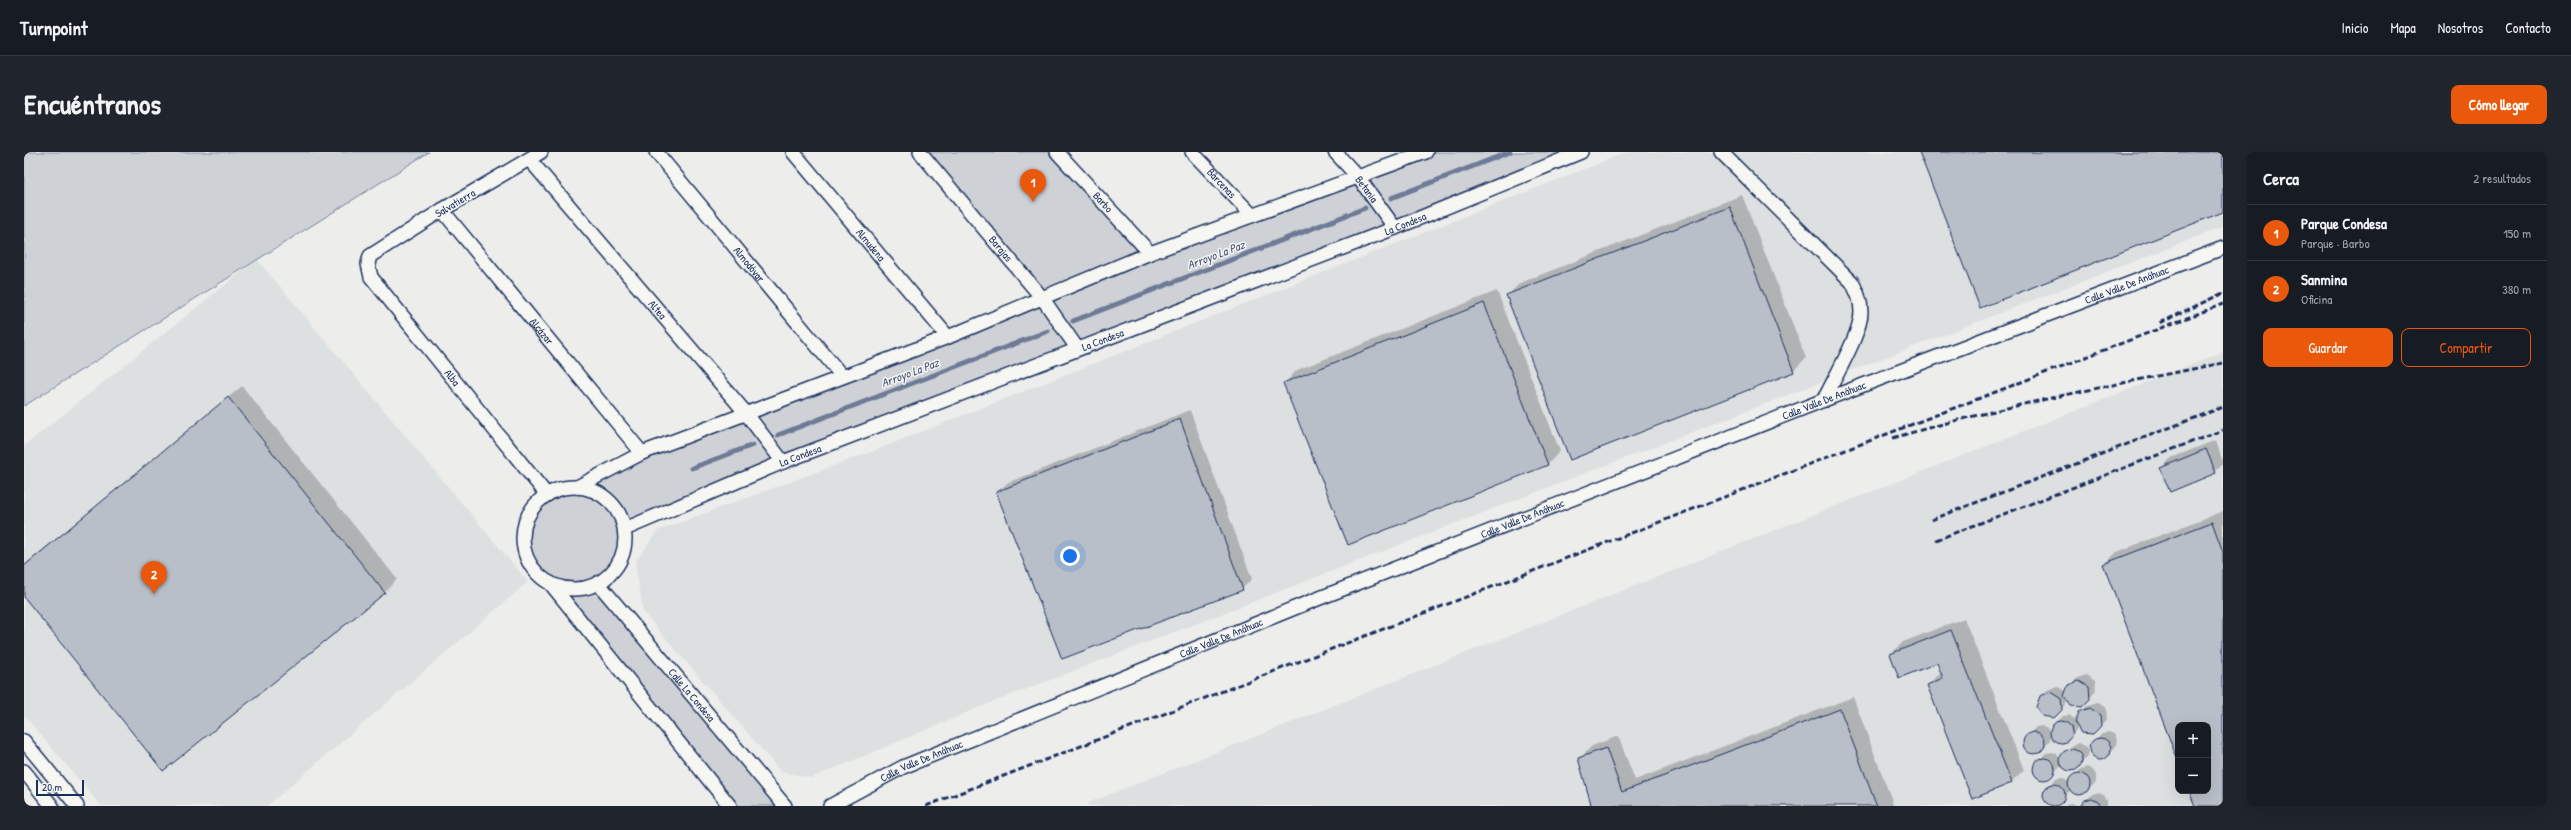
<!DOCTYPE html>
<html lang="es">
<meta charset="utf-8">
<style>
body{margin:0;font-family:"Patrick Hand",sans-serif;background:#20242c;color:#f1f3f6}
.controls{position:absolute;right:12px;bottom:12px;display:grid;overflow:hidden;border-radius:8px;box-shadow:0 4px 16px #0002}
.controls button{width:36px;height:36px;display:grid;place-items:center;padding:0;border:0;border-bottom:1px solid #363941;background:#171b24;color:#f1f3f6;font:20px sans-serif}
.scale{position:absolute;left:12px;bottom:10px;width:48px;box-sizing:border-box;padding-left:4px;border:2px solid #1b2f5e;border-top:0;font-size:11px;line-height:14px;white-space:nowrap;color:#1b2f5e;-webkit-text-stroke:3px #f6f6f2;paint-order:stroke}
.you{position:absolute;left:1046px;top:404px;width:14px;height:14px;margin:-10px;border:3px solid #fff;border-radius:50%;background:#1a73e8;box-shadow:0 0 0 6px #1a73e833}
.badge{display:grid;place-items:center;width:26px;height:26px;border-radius:50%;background:#ea580c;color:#fff;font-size:13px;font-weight:700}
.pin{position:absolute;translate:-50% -33px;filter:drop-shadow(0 1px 2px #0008)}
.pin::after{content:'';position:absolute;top:21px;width:14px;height:12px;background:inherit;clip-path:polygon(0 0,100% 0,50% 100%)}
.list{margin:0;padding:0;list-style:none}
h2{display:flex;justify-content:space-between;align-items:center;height:52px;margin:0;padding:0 16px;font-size:17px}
h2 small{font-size:13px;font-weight:400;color:#9ea1a6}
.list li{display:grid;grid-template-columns:26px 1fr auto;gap:12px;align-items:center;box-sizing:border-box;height:56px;padding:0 16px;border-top:1px solid #363941}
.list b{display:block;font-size:15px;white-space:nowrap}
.list p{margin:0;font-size:13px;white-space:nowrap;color:#9ea1a6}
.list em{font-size:13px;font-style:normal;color:#9ea1a6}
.actions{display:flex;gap:8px;padding:12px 16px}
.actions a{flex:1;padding:9px 0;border:1px solid #ea580c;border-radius:8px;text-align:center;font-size:14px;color:#ea580c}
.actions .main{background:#ea580c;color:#fff}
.map{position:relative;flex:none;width:2199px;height:654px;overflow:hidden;border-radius:8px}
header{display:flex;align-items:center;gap:24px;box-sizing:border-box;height:56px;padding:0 20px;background:#171b24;border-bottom:1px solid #363941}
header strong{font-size:19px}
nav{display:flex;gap:22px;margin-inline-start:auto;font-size:14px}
.intro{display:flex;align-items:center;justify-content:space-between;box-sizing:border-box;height:96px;padding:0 24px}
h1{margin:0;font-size:28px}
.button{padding:10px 18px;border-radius:8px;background:#ea580c;color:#fff;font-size:14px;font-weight:700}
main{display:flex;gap:24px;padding:0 24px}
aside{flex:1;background:#171b24;border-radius:8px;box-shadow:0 4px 16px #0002}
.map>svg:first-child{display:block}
.built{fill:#dde0e1;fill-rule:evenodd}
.green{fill:#ced2d7;stroke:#74809a}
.shadow{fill:#0003}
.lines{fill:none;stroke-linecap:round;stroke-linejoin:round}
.stream{stroke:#6e7a96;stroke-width:5}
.building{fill:#b9bfc8;stroke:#1b2f5e}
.street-casing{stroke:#1b2f5e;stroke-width:16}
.street{stroke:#f6f6f2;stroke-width:13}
.rail{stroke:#1b2f5e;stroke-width:3;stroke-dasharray:6 3;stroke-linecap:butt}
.labels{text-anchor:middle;stroke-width:3;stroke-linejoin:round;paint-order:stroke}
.street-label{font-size:11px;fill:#1b2f5e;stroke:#f6f6f2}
.water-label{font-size:12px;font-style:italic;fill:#44547a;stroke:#f6f6f2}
</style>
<header>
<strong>Turnpoint</strong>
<nav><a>Inicio</a><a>Mapa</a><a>Nosotros</a><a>Contacto</a></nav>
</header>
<div class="intro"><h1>Encuéntranos</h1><a class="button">Cómo llegar</a></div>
<main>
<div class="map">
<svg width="2199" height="654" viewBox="0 0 2199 654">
<rect width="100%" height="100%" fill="#edeeec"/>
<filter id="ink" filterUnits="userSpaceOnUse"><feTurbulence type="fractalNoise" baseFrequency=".025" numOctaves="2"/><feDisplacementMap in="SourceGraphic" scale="8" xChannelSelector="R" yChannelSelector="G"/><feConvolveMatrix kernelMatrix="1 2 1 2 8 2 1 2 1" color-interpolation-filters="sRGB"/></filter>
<g filter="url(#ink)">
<g class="built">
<polygon points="1603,0 2199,0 2199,75 954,556 788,626 757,620 619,460 611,411 633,379 849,299"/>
<polygon points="233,107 504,430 243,654 77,654 0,563 0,294"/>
<path d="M 2199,200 L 2199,654 L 1065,654 L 1064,651 ZM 2154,573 L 2184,573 L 2184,639 L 2154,639 Z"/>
</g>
<g class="green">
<polygon points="0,0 405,0 0,254"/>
<path d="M 896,0 L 1033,0 L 1126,101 L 1399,0 L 1557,0 L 601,377 C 599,404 595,414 574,431 L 761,654 L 706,654 L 526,431 C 501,413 487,377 512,352 C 528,336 546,338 564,329 C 582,320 600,309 619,301 C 666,281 715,264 763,245 C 848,213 933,180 1019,147 Z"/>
</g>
<g class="shadow">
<polygon points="1718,43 1782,206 1769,219 1483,144 1496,131"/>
<polygon points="1473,139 1536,299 1524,312 1324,392 1261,231 1273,218"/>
<polygon points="218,234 373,427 361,440 139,618 0,444 0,413"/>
<polygon points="1166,258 1228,427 1218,437 973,341 983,331"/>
<polygon points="2192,288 2199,312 2191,320 2137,316 2147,306"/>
<polygon points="2199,359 2199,654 2172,654 2166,639 2184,639 2184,573 2154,573 2154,606 2080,412 2093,400"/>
<polygon points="1940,466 2000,618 1987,630 1904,533 1917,520 1913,510 1867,502 1879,490"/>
<polygon points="2062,523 2071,529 2072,539 2058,554 2045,549 2029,565 2017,544 2023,538 2034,534 2043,540 2052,527"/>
<polygon points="1829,545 1870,654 1564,654 1568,651 1555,607 1568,594 1594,584 1611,628"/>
<polygon points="2073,550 2082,556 2083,567 2068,581 2053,573 2053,577 2042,589 2036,590 2030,588 2027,582 2026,588 2015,600 2009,601 2003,599 2000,593 2001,587 2012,575 2018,574 2024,576 2027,582 2027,576 2039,564 2045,563 2053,569 2056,561 2063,554"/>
<polygon points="2084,580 2090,582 2093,588 2092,594 2081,606 2075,607 2069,604 2066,599 2066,593 2078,581"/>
<polygon points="2055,591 2061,594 2064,599 2063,605 2052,617 2046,618 2040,616 2036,610 2036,614 2025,626 2018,627 2013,625 2010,619 2010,613 2022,601 2028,600 2033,602 2037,609 2037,604 2048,593"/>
<polygon points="2064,615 2069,618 2072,623 2072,630 2061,641 2054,643 2047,637 2035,651 2029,653 2023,650 2020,645 2021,639 2032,627 2038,626 2046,631 2057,617"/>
<polygon points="2075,640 2080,643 2083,648 2083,654 2057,654 2068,642"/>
<polygon points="2048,651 2054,654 2041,654 2042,652"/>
</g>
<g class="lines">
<g class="stream">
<polyline points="1367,46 1486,0"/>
<polyline points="1049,169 1341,56"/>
<polyline points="754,283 1024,179"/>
<polyline points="668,316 729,293"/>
</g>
</g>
<g class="building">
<polygon points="1895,0 2199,0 2199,60 1956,156"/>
<polygon points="1706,55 1770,220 1546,308 1482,143"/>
<polygon points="1460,151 1524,313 1324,393 1259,231"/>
<polygon points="204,245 361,441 139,619 0,445 0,414"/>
<polygon points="1156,267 1219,438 1038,507 972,340"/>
<polygon points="2182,297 2192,321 2146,340 2136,316"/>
<polygon points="2188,370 2199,400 2199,654 2171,654 2165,639 2184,639 2184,573 2154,573 2154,609 2079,412"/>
<polygon points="1927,478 1988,631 1948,647 1903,533 1919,526 1913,511 1875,526 1866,502"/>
<polygon points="2055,529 2065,535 2066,547 2058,555 2047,554 2040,544 2044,533"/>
<polygon points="2027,540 2037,546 2038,558 2030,566 2018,564 2012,555 2016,544"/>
<polygon points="2066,556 2076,563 2077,574 2069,582 2057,581 2051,571 2055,560"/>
<polygon points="1816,557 1853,654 1564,654 1567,652 1554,606 1582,596 1598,640"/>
<circle cx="2037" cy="580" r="11"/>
<circle cx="2010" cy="591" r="11"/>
<circle cx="2076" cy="597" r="11"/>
<circle cx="2047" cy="608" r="11"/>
<circle cx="2020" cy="617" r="11"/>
<circle cx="2055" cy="632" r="11"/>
<circle cx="2030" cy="643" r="11"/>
<polygon points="2068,646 2074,649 2077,654 2056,654 2061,648"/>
</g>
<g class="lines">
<defs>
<g id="street">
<path id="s1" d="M 517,0 L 418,58 L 346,104 L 344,112 L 347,125 L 523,343"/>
<path id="s2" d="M 632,0 L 818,224"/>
<path id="s3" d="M 769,0 L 924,185"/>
<path id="s4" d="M 896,0 L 1019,147 L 1053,196"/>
<path id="s5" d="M 1033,0 L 1126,101"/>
<path id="s6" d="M 1168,0 L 1227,62"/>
<path id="s7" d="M 1311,0 L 1334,25 L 1371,76"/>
<path d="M 1697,0 L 1828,130 C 1833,140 1837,148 1837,160 C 1837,182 1810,226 1800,248"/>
<path id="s8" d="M 505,7 L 721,260 L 759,310"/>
<path id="s9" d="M 418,58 L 618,301"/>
<polyline points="553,335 618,301 924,185 1126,101 1402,0"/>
<circle cx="550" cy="386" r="51"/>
<path id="s10" d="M 601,377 L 759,310 L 1371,76 L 1557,0"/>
<polyline points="526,431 706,654"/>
<path id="s11" d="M 574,431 L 761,654"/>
<polyline points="0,589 53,654"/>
<polyline points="0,619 28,654"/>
<path id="s12" d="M 806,654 L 879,615 L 1278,453 L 1800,248 L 2199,96"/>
</g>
</defs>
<use href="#street" class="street-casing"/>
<use href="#street" class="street"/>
<g class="rail">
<polyline points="2136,171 2199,141"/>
<path d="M 1869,286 C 1977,254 2088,233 2199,211"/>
<polyline points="1907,368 2199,255"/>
<polyline points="1912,388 2199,278"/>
<polyline points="902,654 2199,152"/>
</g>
</g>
</g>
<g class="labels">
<g class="street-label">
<text dy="4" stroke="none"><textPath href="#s6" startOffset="43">Bárcenas</textPath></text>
<text dy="4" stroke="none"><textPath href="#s7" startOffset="49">Betania</textPath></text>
<text dy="4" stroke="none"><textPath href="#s5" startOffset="68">Barbo</textPath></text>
<text transform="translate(431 51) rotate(-31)" y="4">Salvatierra</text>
<text dy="4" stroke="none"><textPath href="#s10" startOffset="838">La Condesa</textPath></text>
<text dy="4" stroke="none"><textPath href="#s3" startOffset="121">Almudena</textPath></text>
<text dy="4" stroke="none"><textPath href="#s4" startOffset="126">Barajas</textPath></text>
<text dy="4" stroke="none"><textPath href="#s2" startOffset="146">Almodóvar</textPath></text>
<text dy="4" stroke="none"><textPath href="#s12" startOffset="1398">Calle Valle De Anáhuac</textPath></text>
<text dy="4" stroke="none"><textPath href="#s8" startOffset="198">Altea</textPath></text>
<text dy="4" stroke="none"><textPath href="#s9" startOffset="157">Alcázar</textPath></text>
<text dy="4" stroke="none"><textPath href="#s10" startOffset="514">La Condesa</textPath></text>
<text dy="4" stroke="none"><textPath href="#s1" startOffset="351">Alba</textPath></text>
<text dy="4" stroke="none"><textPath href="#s12" startOffset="1074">Calle Valle De Anáhuac</textPath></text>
<text dy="4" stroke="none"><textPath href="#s10" startOffset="190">La Condesa</textPath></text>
<text dy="4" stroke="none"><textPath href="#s12" startOffset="750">Calle Valle De Anáhuac</textPath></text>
<text dy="4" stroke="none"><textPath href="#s12" startOffset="426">Calle Valle De Anáhuac</textPath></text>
<text dy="4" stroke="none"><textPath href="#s11" startOffset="146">Calle La Condesa</textPath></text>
<text dy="4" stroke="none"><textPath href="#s12" startOffset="102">Calle Valle De Anáhuac</textPath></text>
</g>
<g class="water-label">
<text transform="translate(1192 103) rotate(-21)" y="4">Arroyo La Paz</text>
<text transform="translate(886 221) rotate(-21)" y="4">Arroyo La Paz</text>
</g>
</g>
</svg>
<div class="controls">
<button>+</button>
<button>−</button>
</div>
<div class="scale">20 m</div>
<div class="you"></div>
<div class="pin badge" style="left:1009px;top:50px">1</div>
<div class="pin badge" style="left:130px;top:442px">2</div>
</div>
<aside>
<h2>Cerca<small>2 resultados</small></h2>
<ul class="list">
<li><span class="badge">1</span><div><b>Parque Condesa</b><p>Parque · Barbo</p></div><em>150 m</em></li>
<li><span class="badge">2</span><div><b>Sanmina</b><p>Oficina</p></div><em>380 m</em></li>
</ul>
<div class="actions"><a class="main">Guardar</a><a>Compartir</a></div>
</aside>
</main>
